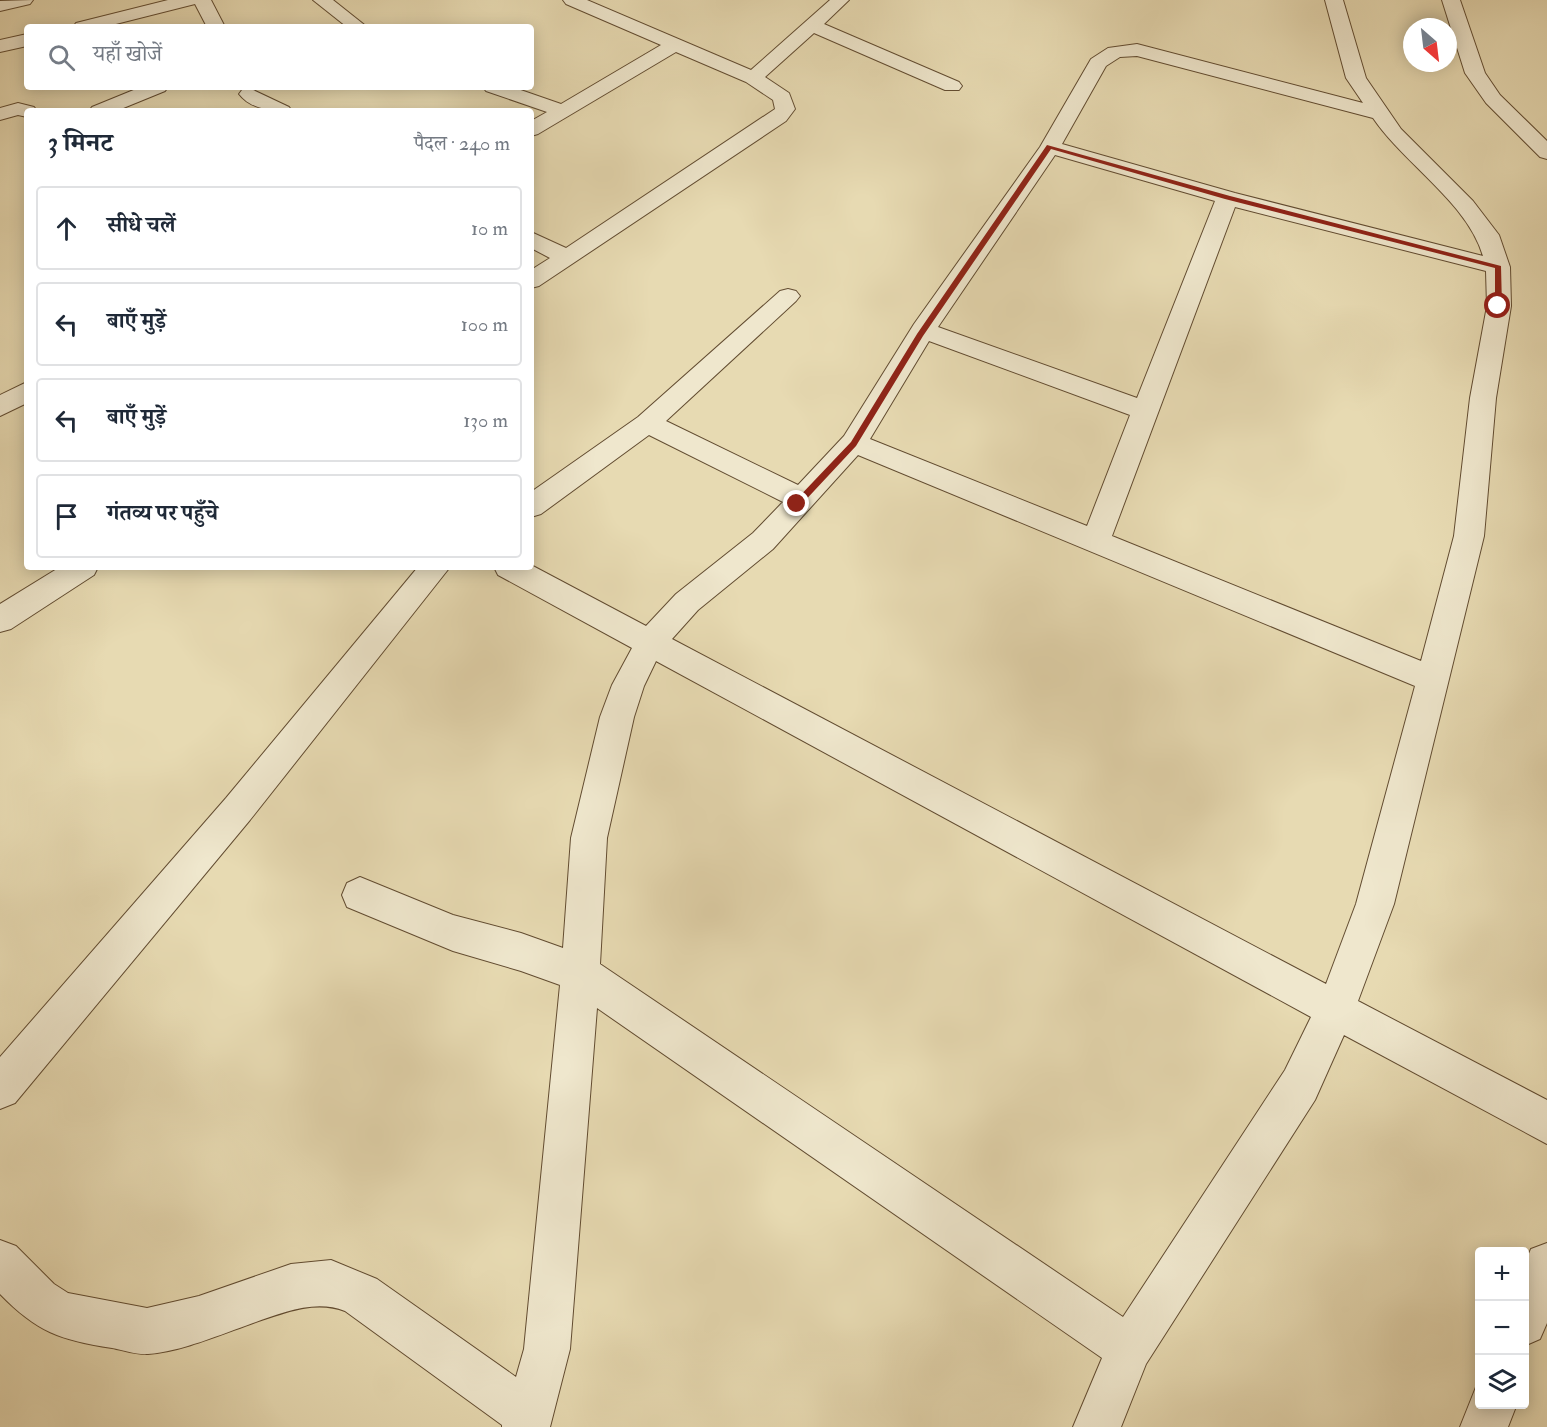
<!DOCTYPE html>
<html lang="hi">
<meta charset="utf-8">
<style>
body{margin:0;font-family:"IM FELL Double Pica","Noto Serif Devanagari",serif;background:#f2f2f3;color:#1f2937}
.controls{position:absolute;right:18px;bottom:18px;display:grid;overflow:hidden;border-radius:6px;box-shadow:0 3px 15px #0003}
.controls button{width:54px;height:54px;display:grid;place-items:center;padding:0;border:0;border-bottom:2px solid #e0e1e3;background:#fff;color:#1f2937;font:30px sans-serif}
.compass{position:absolute;left:1403px;top:18px;width:54px;height:54px;border-radius:50%;background:#fff;box-shadow:0 3px 15px #0003;rotate:152deg}
.stop{position:absolute;width:18px;height:18px;margin:-14px;border:4px solid #8f2418;border-radius:50%;background:#fff}
.stop.end{background:#8f2418;border-color:#fff;box-shadow:0 2px 6px #0008}
.list{margin:0;padding:0;list-style:none}
h2{display:flex;justify-content:space-between;align-items:center;height:78px;margin:0;padding:0 24px;font-size:26px}
h2 small{font-size:20px;font-weight:400;color:#747a83}
.list li{display:grid;grid-template-columns:39px 1fr auto;gap:18px;align-items:center;box-sizing:border-box;height:84px;margin:0 12px 12px;padding:0 12px;border:2px solid #e0e1e3;border-radius:6px}
.list b{display:block;font-size:22px;white-space:nowrap}
.list em{font-size:20px;font-style:normal;color:#747a83}
.icon{flex:none;width:33px;height:33px;fill:none;stroke:currentColor;stroke-width:2;stroke-linecap:round;stroke-linejoin:round}
.map{position:relative;flex:none;width:1547px;height:1427px;overflow:hidden}
.search{position:absolute;background:#fff;box-shadow:0 3px 15px #0003;left:24px;top:24px;width:510px;height:66px;display:flex;align-items:center;gap:15px;box-sizing:border-box;padding:0 21px;border-radius:6px;color:#747a83;font-size:22px}
.panel{position:absolute;background:#fff;box-shadow:0 3px 15px #0003;left:24px;top:108px;width:510px;height:462px;border-radius:6px}
.map>svg:first-child{display:block}
.lines{fill:none;stroke-linecap:round;stroke-linejoin:round}
.minor-casing{stroke:#624c31;stroke-width:2}
.minor{fill:#efe7cd;fill-rule:evenodd}
.route{fill:#8f2418}
</style>
<div class="map">
<svg width="1547" height="1427" viewBox="0 0 1547 1427">
<rect width="100%" height="100%" fill="#e7dab2"/>
<filter id="stains"><feTurbulence type="fractalNoise" baseFrequency=".00333" numOctaves="4"/><feColorMatrix values="0 0 0 0 .2 0 0 0 0 .09 0 0 0 0 .02 0 0 0 .5 -.17"/></filter>
<radialGradient id="worn" r=".72"><stop offset=".6" stop-color="#630" stop-opacity="0"/><stop offset="1" stop-color="#630" stop-opacity=".3"/></radialGradient>
<g class="lines">
<defs>
<g id="minor">
<polygon points="33,0 30,4 0,11 0,1"/>
<polygon points="168,0 211,0 225,27 207,27 195,4 104,27 73,27 76,23"/>
<polygon points="313,0 333,0 367,27 347,27"/>
<polygon points="563,0 587,0 751,70 830,0 849,0 824,24 959,82 962,86 959,90 945,90 814,33 765,77 789,93 795,109 786,121 539,286 531,288 531,270 550,258 531,248 531,232 566,248 775,109 773,100 746,82 676,52 538,134 531,136 531,121 547,112 486,91 483,87 512,87 561,104 661,45 566,4"/>
<path d="M 1325,0 L 1343,0 L 1366,78 L 1401,129 L 1473,201 L 1499,235 L 1510,267 L 1511,306 L 1496,398 L 1484,536 L 1394,904 L 1358,1001 L 1547,1100 L 1547,1144 L 1344,1035 L 1315,1100 L 1146,1364 L 1121,1427 L 1073,1427 L 1102,1358 L 597,1008 L 570,1349 L 550,1427 L 502,1427 L 502,1425 L 345,1311 C 315,1299 282,1313 253,1323 C 222,1334 180,1352 148,1354 C 137,1355 123,1350 112,1348 C 60,1340 37,1332 0,1294 L 0,1240 L 16,1246 L 54,1284 L 68,1293 L 147,1308 L 199,1296 L 291,1264 L 331,1260 L 377,1279 L 516,1377 L 524,1349 L 560,985 L 521,971 L 453,951 L 347,907 L 342,895 L 347,883 L 360,877 L 453,915 L 521,933 L 563,948 L 571,838 L 600,717 L 612,685 L 632,648 L 498,575 L 494,567 L 531,567 L 531,565 L 646,626 L 676,594 L 753,533 L 783,502 L 649,435 L 541,514 L 531,517 L 531,492 L 638,417 L 780,291 L 788,289 L 796,291 L 800,296 L 796,301 L 666,421 L 798,485 L 844,436 L 914,324 L 1040,147 L 1091,59 L 1108,48 L 1137,44 L 1363,103 L 1346,78 ZM 1137,56 L 1373,118 C 1405,165 1467,202 1483,256 L 1235,193 L 1062,144 L 1106,66 L 1120,57 ZM 1055,155 L 1215,201 L 1137,398 L 938,327 ZM 1235,207 L 1486,271 L 1487,306 L 1470,398 L 1454,536 L 1421,661 L 1112,536 ZM 929,341 L 1130,415 L 1087,526 L 870,439 ZM 858,455 L 1415,686 L 1356,904 L 1326,984 L 672,639 L 698,610 L 773,549 ZM 656,661 L 1311,1017 L 1285,1070 L 1123,1317 L 600,964 L 607,838 L 634,717 L 644,686 Z"/>
<polygon points="1442,0 1460,0 1485,73 1500,95 1547,141 1547,159 1540,157 1486,103 1465,73"/>
<polygon points="27,34 27,46 0,52 0,40"/>
<polygon points="141,87 168,87 165,91 116,111 89,111 92,107"/>
<path d="M 249,88 L 289,107 L 292,111 C 274,111 251,110 239,94 L 242,90 Z"/>
<polygon points="18,103 34,107 37,111 27,111 27,117 18,115 0,120 0,108"/>
<polygon points="27,382 27,403 0,416 0,395"/>
<polygon points="60,567 98,567 94,575 11,629 0,632 0,604"/>
<polygon points="418,567 450,567 250,820 15,1103 0,1109 0,1057 226,798"/>
<polygon points="1547,1243 1547,1323 1540,1339 1524,1346 1524,1265 1531,1249"/>
<polygon points="1480,1386 1480,1404 1517,1404 1508,1427 1460,1427 1476,1387"/>
</g>
</defs>
<use href="#minor" class="minor-casing"/>
<use href="#minor" class="minor"/>
</g>
<polygon class="route" points="1047,145 1230,196 1501,266 1502,306 1498,308 1495,306 1495,268 1225,199 1051,149 923,336 856,446 800,506 794,506 794,502 851,442 917,334"/>
<rect width="100%" height="100%" filter="url(#stains)"/>
<rect width="100%" height="100%" fill="url(#worn)"/>
</svg>
<div class="controls">
<button>+</button>
<button>−</button>
<button><svg class="icon" aria-label="layers" viewBox="0 0 24 24"><path d="M12 4l9 5-9 5-9-5zM3 14l9 5 9-5"/></svg></button>
</div>
<svg class="compass" viewBox="-18 -18 36 36"><path d="M0-13l5 13h-10z" fill="#e53935"/><path d="M0 13l5-13h-10z" fill="#747a83"/></svg>
<div class="stop" style="left:1498px;top:306px"></div>
<div class="stop end" style="left:797px;top:504px"></div>
<div class="search"><svg class="icon" aria-label="search" viewBox="0 0 24 24"><circle cx="10" cy="10" r="6"/><path d="M15 15l6 6"/></svg>यहाँ खोजें</div>
<section class="panel">
<h2>3 मिनट<small>पैदल · 240 m</small></h2>
<ul class="list">
<li><svg class="icon" aria-label="ahead" viewBox="0 0 24 24"><path d="M12 20V5M6 11l6-6 6 6"/></svg><div><b>सीधे चलें</b></div><em>10 m</em></li>
<li><svg class="icon" aria-label="left" viewBox="0 0 24 24"><path d="M17 20v-9H6M10 6l-5 5 5 5"/></svg><div><b>बाएँ मुड़ें</b></div><em>100 m</em></li>
<li><svg class="icon" aria-label="left" viewBox="0 0 24 24"><path d="M17 20v-9H6M10 6l-5 5 5 5"/></svg><div><b>बाएँ मुड़ें</b></div><em>130 m</em></li>
<li><svg class="icon" aria-label="arrive" viewBox="0 0 24 24"><path d="M6 21V4h12l-3 4 3 4H6"/></svg><div><b>गंतव्य पर पहुँचे</b></div></li>
</ul>
</section>
</div>
